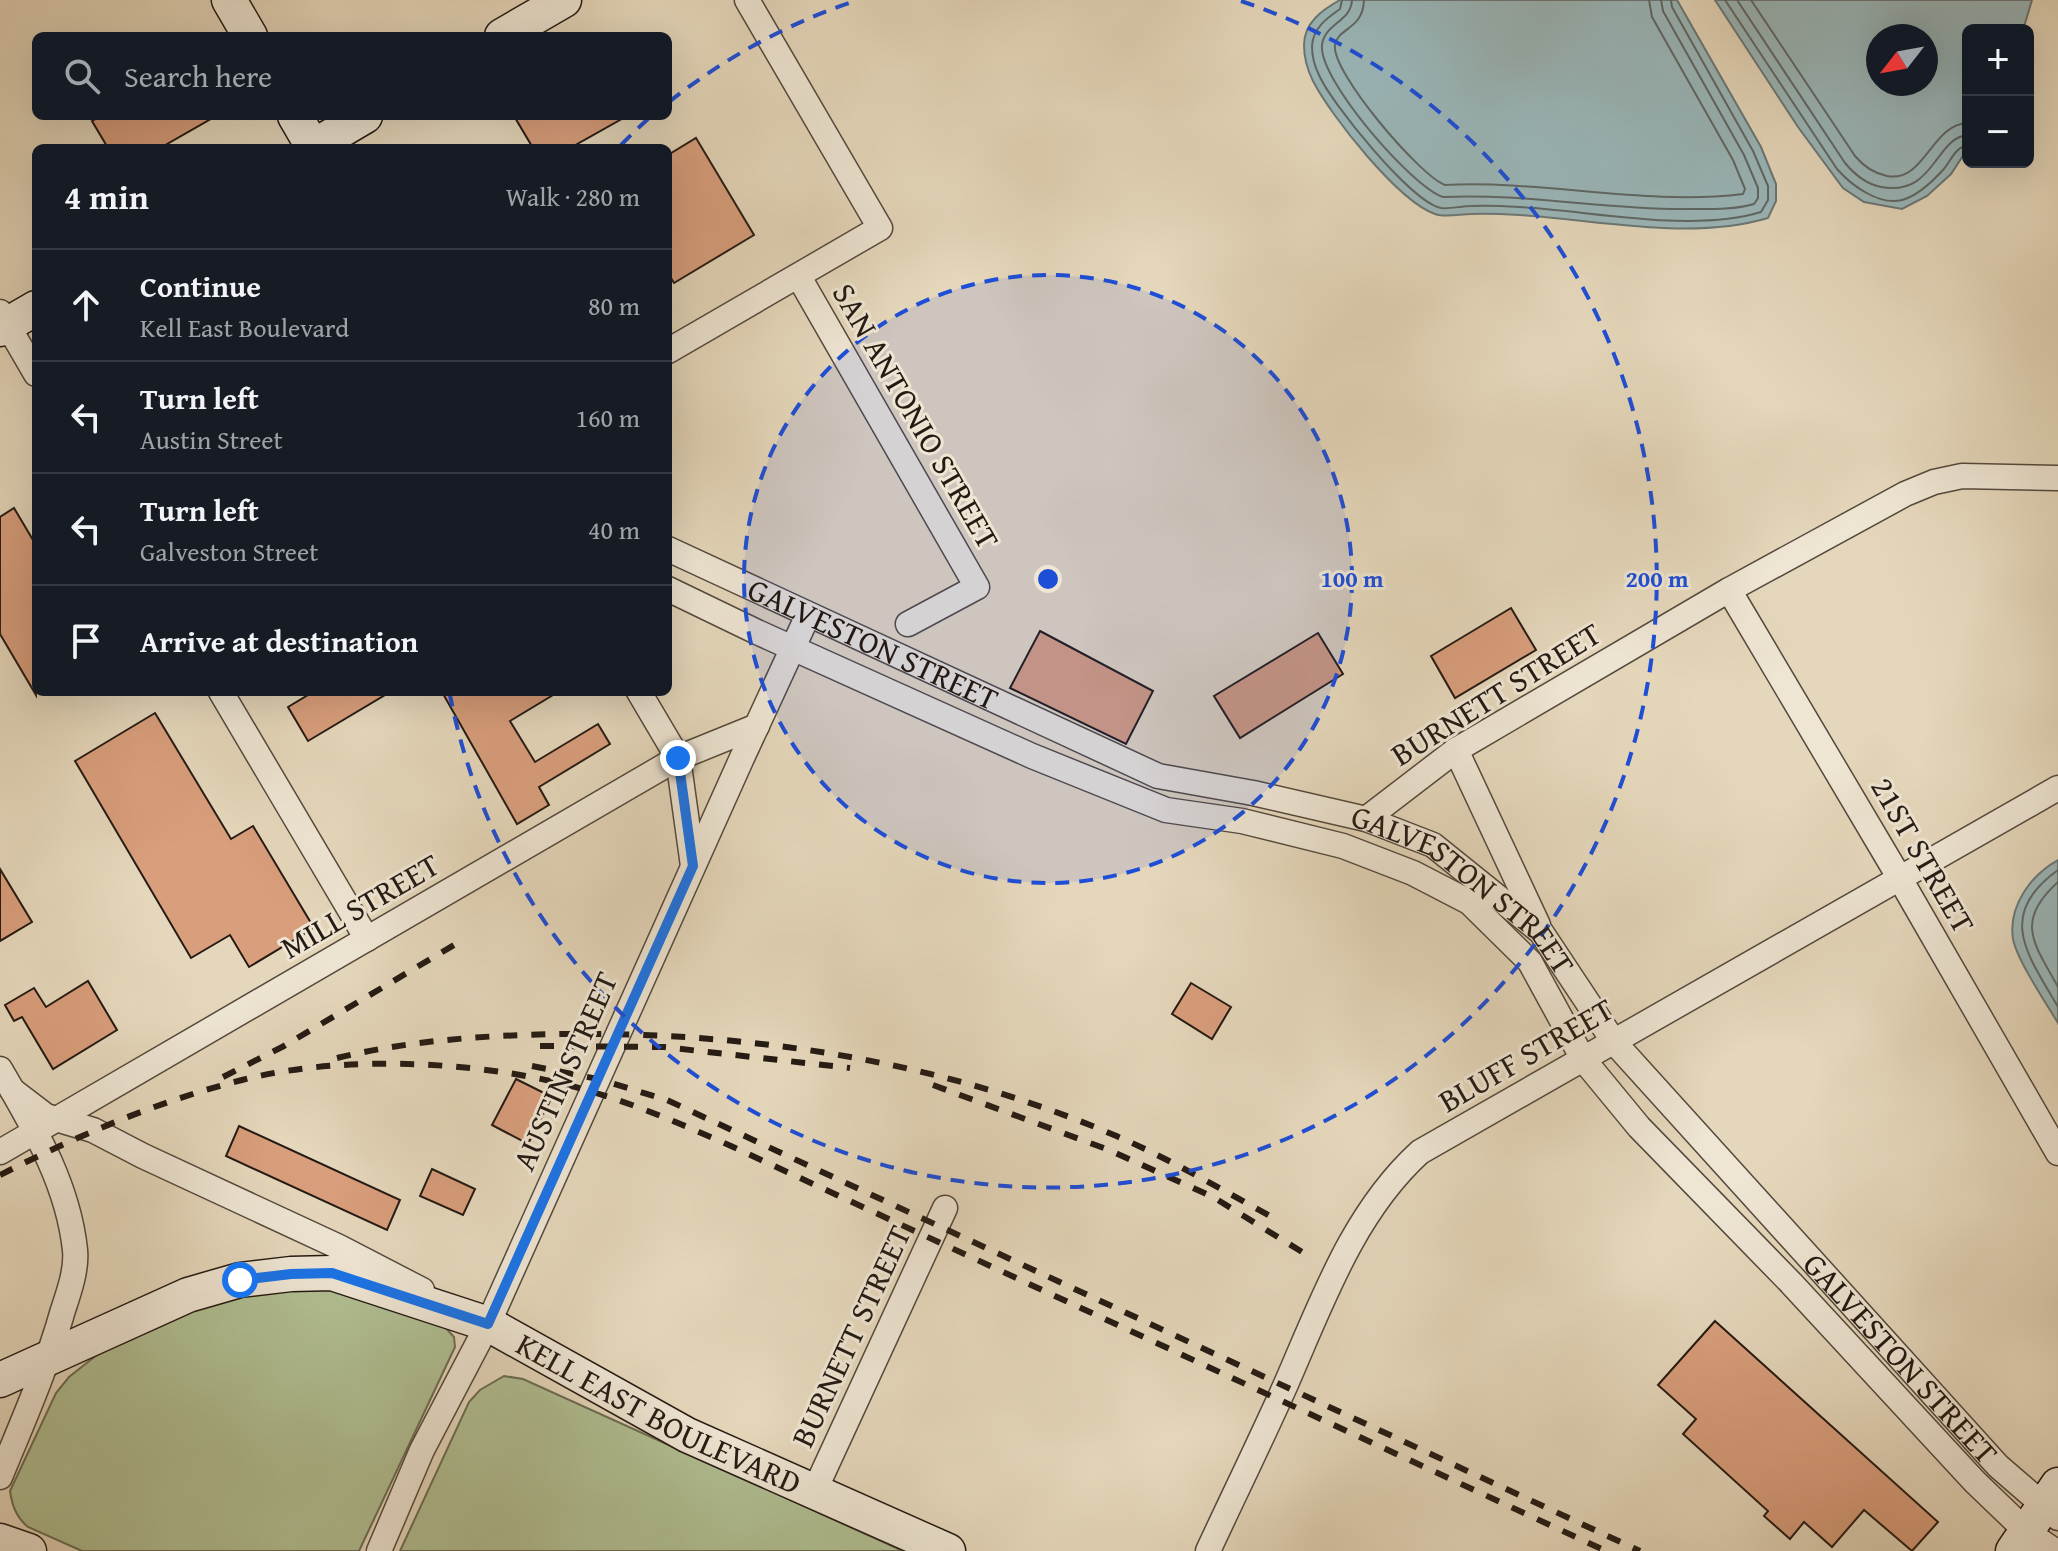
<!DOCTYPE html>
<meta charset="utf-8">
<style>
body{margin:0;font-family:"Gentium Book Plus",serif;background:#20242c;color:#f1f3f6}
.controls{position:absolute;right:24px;top:24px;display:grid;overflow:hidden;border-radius:12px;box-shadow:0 8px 32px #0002}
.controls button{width:72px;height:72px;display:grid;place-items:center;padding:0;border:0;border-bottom:2px solid #363941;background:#171b24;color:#f1f3f6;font:40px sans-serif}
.compass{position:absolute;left:1866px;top:24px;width:72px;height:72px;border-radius:50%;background:#171b24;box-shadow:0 8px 32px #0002;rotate:239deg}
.stop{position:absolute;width:24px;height:24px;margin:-18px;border:6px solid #1a73e8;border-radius:50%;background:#fff}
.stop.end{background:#1a73e8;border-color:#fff;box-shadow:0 2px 8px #0008}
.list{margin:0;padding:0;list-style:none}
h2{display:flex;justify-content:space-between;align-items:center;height:104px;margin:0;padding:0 32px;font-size:34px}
h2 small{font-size:26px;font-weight:400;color:#9ea1a6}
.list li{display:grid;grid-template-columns:52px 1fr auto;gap:24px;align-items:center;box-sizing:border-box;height:112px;padding:0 32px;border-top:2px solid #363941}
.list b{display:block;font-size:30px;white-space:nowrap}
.list p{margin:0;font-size:26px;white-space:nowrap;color:#9ea1a6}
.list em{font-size:26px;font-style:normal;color:#9ea1a6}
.icon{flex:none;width:44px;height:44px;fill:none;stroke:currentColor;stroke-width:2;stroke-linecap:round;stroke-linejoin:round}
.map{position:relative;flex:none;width:2058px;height:1551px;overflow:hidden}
.search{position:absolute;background:#171b24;box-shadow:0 8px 32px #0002;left:32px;top:32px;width:640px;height:88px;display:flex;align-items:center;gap:20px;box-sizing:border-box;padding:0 28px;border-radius:12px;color:#9ea1a6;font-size:30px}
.panel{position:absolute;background:#171b24;box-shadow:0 8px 32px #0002;left:32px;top:144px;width:640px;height:552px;border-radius:12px}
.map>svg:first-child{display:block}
.green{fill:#b0bf93;stroke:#6a6c53;stroke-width:2}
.water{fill:#9ab7ba;stroke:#6b7877;stroke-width:2;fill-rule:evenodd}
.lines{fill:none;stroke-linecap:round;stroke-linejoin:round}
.shore{stroke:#5f6866;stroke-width:2}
.building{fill:#d99e7c;stroke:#241a13;stroke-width:2}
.minor-casing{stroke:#54493d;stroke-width:27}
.secondary-casing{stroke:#241a13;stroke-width:37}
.minor{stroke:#eee5d3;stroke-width:24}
.secondary{stroke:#eee5d3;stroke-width:34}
.rail{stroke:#241a13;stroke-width:6;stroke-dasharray:14 14;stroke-linecap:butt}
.route{stroke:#1a73e8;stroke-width:10}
.ring{fill:none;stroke:#1d4ed8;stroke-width:4;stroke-dasharray:14 10}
.labels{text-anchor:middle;stroke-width:6;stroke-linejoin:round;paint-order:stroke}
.street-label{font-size:32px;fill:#241a13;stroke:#eee5d3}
.centre{fill:#1d4ed8;stroke:#eee5d3;stroke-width:4}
.ring-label{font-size:24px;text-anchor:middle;font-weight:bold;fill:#1d4ed8;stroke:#eee5d3;stroke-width:6;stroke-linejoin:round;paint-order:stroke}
</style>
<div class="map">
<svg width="2058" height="1551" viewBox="0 0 2058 1551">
<rect width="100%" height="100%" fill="#e5d7bb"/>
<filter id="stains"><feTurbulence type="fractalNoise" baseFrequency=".0025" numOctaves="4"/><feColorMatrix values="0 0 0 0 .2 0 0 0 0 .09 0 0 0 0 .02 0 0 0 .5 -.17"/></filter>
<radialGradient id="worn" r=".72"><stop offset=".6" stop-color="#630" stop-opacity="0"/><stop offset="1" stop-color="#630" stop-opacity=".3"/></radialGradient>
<g class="green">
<path d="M 318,1284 L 444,1326 L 454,1337 L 455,1347 L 359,1551 L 82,1551 L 28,1527 C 16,1517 12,1505 10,1491 L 56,1393 L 69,1377 L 98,1354 L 219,1296 Z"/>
<polygon points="504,1376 523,1379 903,1551 400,1551 469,1402 480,1390"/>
</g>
<g class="water">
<path d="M 1340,0 L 1677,0 L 1761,147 L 1776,184 L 1776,201 L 1768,218 C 1690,241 1599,220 1520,215 C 1504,214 1487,213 1471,214 C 1460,214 1446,218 1435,214 C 1398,201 1331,116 1313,81 C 1308,71 1304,57 1304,45 C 1304,23 1322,10 1340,0 Z"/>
<path d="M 1715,0 L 2032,0 L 2023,30 L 1968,30 L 1968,148 L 1951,174 L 1927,196 L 1902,209 L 1864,202 L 1843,188 L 1798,127 ZM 1878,36 L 1926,36 L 1926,84 L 1878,84 Z"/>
<path d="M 2058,860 L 2058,1023 C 2046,1003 2017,960 2013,939 C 2008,906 2031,875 2058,860 Z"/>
</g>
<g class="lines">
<g class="shore">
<path d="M 1342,0 L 1340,9 C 1327,18 1313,28 1312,46 C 1312,55 1315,67 1319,75 C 1331,103 1412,203 1441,208 C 1450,209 1461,206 1471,206 C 1487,205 1504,206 1520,207 C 1593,211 1691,233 1761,212 L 1768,200 L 1768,186 L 1753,151 L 1672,7 L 1671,0"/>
<path d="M 1352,0 C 1351,22 1325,23 1322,45 C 1318,79 1411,186 1443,197 C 1525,193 1606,210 1687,209 C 1709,209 1734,210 1754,204 L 1758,198 L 1758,188 L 1744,155 L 1663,11 L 1661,0"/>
<path d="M 1364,0 C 1363,30 1338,27 1335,45 C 1331,72 1420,176 1445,185 C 1545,180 1644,206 1743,194 L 1745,189 L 1733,160 L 1652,17 L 1649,0"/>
<path d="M 1725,0 L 1837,169 C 1851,185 1879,206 1902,200 C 1917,196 1932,182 1943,170 C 1951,161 1955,147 1968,145"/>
<path d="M 1737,0 L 1845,163 C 1855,175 1866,184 1881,187 C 1935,197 1935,137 1968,135"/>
<path d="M 1751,0 L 1855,156 C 1864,167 1873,173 1887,176 C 1925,183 1931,124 1968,123"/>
<path d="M 2058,870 C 1995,915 2028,955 2058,1007"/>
<path d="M 2058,882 C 2014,922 2034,943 2058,987"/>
</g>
</g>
<g class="building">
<polygon points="101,116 216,116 160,148 108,148 92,121"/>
<polygon points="514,116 627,116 570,148 533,148"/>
<polygon points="696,138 754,235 674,283 668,273 668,155"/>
<polygon points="14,508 36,545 36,695 0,634 0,517"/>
<polygon points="1511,608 1536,650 1455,698 1431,656"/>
<polygon points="1040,631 1153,691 1126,744 1010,688"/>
<polygon points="1318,633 1343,674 1240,738 1214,696"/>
<polygon points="313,692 390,692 308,741 288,707"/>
<polygon points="442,692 558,692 510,721 535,762 598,724 610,744 539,787 549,805 517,824"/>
<polygon points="155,713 231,839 253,826 314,928 249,967 230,935 191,958 75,761"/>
<polygon points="0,869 32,922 0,941"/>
<polygon points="88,981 117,1030 53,1069 22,1017 14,1021 5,1005 34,988 46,1007"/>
<polygon points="1191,983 1231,1007 1212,1039 1172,1014"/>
<polygon points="516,1079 552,1097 528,1144 492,1125"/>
<polygon points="239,1126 400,1200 387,1230 226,1156"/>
<polygon points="432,1169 475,1189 463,1215 420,1196"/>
<polygon points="1715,1321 1938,1522 1912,1551 1864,1510 1832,1547 1804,1522 1790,1539 1764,1516 1768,1511 1683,1434 1696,1419 1658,1385"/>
</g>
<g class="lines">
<defs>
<g id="minor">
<polyline points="799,277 977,587 908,624"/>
<polyline points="0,312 36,374"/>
<polyline points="668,351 880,228 747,0"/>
<path id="s1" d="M 668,549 L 1158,776 L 1253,793 L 1366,819 L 1433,845 L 1541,932 L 1614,1042 L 1998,1466 L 2058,1518"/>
<polyline points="668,589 757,632 1032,756 1166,810 1242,821 1343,846 1413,873 1469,902 1530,962 1583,1059 1639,1127 1791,1283 1975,1482 2027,1532 2055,1551"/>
<polyline points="1729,590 1899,877 2058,1153"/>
<polyline points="221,692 367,939"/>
<polyline points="639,692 678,758 693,866"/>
<polyline points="1456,750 1538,925"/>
<polyline points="1366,819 1456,750 1729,590 1905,494 1934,482 1962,476 2058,478"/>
<path d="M 0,1069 C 33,1126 68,1183 75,1250 C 77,1269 69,1292 63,1310 C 47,1367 23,1421 0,1477"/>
<polyline points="12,1090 46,1116 93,1130 143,1156 339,1247 422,1290"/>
<polyline points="0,1152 678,758 757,726"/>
<polyline points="814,1492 945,1208"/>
<polyline points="379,1551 422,1450 488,1324 741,760 808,615"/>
<path d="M 1208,1551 C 1234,1495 1261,1440 1286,1384 C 1322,1302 1353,1213 1420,1152 L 2058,788"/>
</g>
<g id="secondary">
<polyline points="229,0 250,36"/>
<polyline points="502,36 564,0"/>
<polyline points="295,116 313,147"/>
<polyline points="311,148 365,116"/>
<polyline points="0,329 36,308"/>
<path id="s2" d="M 0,1380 L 188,1295 L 240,1280 L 291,1274 L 332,1273 L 488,1324 L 687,1435 L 948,1551"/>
<polyline points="0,1541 29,1551"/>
<polyline points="2013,1551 2058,1485"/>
</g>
</defs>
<use href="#minor" class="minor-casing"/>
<use href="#secondary" class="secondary-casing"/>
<use href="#minor" class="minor"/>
<use href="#secondary" class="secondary"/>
<g class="rail">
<polyline points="540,1046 664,1047 850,1068"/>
<path d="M 337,1058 C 411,1040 489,1035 565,1034 C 752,1032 941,1061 1114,1135 C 1168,1158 1219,1188 1270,1216"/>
<polyline points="532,1066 598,1079 667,1100 1640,1551"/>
<polyline points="223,1077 284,1046 459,942"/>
<polyline points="933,1085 1109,1150 1213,1197 1307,1255"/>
<path d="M 0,1175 C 77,1136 158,1101 242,1080 C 346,1053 494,1061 596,1093 C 642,1107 686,1126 731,1146 L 1606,1551"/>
</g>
</g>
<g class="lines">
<polyline class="route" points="240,1280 291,1274 332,1273 488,1324 693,866 678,758"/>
</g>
<circle cx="1048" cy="579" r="304" fill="#1d4ed8" fill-opacity=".12"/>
<g class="ring">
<circle cx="1048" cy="579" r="304"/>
<path d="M621 145A609 609 0 0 1 648 119M669 102A609 609 0 0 1 855 1M1241 1A609 609 0 1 1 450 695"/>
</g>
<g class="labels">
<g class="street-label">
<text transform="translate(916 416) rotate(60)" y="11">SAN ANTONIO STREET</text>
<text dy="11" stroke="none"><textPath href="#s1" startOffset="226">GALVESTON STREET</textPath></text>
<text transform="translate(1496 694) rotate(-32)" y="11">BURNETT STREET</text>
<text transform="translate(1923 855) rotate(60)" y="11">21ST STREET</text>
<text dy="11" stroke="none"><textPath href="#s1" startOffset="874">GALVESTON STREET</textPath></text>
<text transform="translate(360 906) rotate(-30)" y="11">MILL STREET</text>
<text transform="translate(1526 1055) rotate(-30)" y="11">BLUFF STREET</text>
<text transform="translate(565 1071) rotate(-66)" y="11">AUSTIN STREET</text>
<text transform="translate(851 1336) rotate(-65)" y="11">BURNETT STREET</text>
<text dy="11" stroke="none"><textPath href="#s1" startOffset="1522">GALVESTON STREET</textPath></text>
<text dy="11" stroke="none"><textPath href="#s2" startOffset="710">KELL EAST BOULEVARD</textPath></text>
</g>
</g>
<circle cx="1048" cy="579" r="12" class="centre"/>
<g class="ring-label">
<text x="1352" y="587">100 m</text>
<text x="1657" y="587">200 m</text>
</g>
<rect width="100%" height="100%" filter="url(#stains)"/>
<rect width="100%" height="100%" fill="url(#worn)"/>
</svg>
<div class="controls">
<button>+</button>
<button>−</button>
</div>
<svg class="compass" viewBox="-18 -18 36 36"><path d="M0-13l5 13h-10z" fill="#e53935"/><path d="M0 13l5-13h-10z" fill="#9ea1a6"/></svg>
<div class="stop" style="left:240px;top:1280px"></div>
<div class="stop end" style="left:678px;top:758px"></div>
<div class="search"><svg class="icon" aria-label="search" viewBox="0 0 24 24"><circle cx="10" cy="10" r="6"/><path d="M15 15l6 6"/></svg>Search here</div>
<section class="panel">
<h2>4 min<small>Walk · 280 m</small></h2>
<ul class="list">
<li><svg class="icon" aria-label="ahead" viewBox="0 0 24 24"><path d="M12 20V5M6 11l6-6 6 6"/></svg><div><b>Continue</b><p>Kell East Boulevard</p></div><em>80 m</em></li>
<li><svg class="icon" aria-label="left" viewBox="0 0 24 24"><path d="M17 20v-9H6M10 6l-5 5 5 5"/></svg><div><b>Turn left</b><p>Austin Street</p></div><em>160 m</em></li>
<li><svg class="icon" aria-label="left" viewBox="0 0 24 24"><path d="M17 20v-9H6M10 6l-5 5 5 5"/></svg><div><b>Turn left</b><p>Galveston Street</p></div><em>40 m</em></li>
<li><svg class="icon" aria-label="arrive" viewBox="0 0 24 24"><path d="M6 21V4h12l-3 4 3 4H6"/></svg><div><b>Arrive at destination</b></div></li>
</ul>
</section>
</div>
